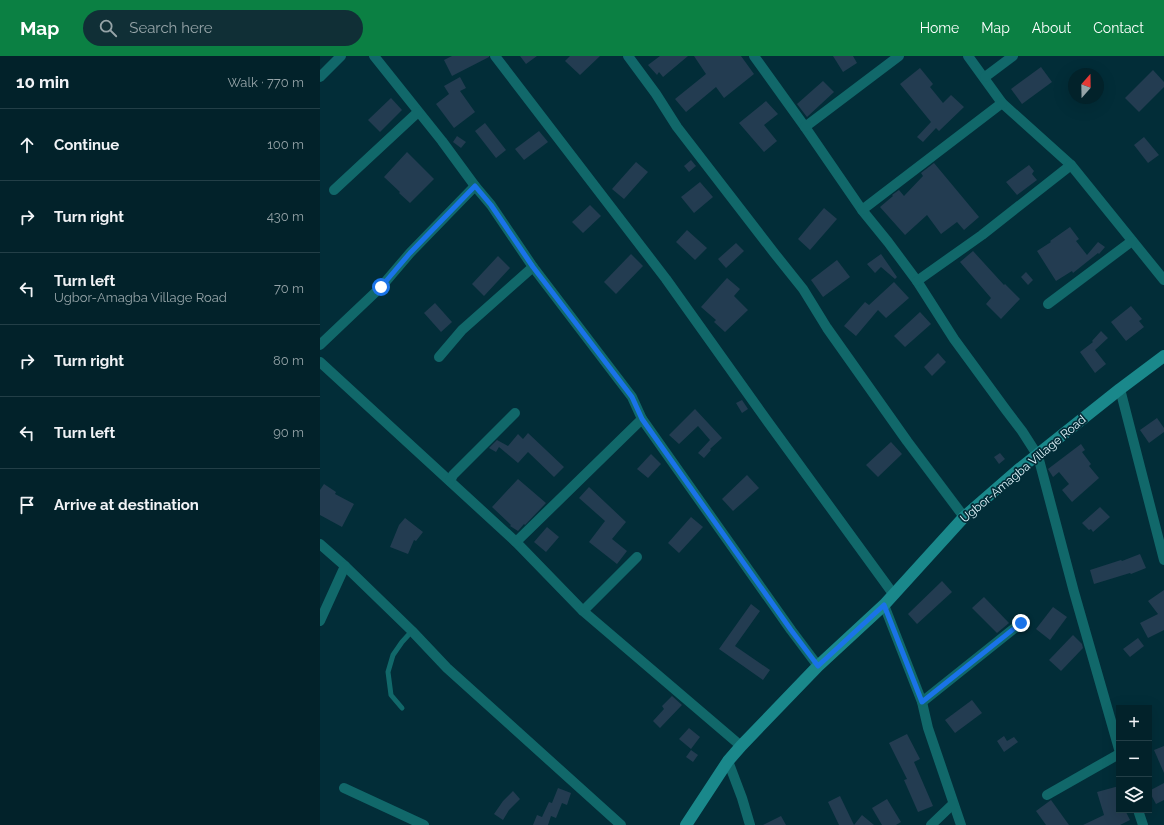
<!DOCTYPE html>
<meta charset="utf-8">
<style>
body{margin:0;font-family:Raleway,sans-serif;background:#102f36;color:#f1f3f6}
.controls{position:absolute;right:12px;bottom:12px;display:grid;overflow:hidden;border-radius:0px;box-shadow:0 4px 16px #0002}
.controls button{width:36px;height:36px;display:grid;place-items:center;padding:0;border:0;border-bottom:1px solid #233f47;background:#02222a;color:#f1f3f6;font:20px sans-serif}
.compass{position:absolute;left:748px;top:12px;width:36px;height:36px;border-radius:50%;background:#02222a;box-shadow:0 4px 16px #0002;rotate:20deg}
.stop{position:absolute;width:12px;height:12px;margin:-9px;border:3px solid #1a73e8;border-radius:50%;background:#fff}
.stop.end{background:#1a73e8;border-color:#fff;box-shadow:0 1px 4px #0008}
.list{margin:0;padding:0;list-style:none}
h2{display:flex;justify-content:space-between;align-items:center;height:52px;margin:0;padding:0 16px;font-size:17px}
h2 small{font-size:13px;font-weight:400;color:#96a4a8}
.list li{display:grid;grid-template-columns:26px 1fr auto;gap:12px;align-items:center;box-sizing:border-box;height:72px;padding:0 16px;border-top:1px solid #233f47}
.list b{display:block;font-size:15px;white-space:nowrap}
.list p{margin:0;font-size:13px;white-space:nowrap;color:#96a4a8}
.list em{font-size:13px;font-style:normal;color:#96a4a8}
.icon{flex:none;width:22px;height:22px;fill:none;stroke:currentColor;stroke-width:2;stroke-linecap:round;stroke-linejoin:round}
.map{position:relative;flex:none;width:844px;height:769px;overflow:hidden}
header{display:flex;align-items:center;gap:24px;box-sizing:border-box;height:56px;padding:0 20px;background:#0b8043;color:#fff}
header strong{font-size:19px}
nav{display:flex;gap:22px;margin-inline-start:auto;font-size:14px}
.search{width:280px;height:36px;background:#102f36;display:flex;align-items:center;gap:10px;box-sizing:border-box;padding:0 14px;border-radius:22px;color:#96a4a8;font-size:15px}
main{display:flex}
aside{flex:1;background:#02222a}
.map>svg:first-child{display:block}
.building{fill:#233c51}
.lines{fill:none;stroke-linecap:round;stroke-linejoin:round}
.lane{stroke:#11686a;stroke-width:5}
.street{stroke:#11686a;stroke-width:10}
.secondary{stroke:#1a888b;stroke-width:12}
.route{stroke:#1a73e8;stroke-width:5}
.labels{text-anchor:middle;stroke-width:3.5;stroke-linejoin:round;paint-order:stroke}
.street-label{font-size:12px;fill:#e1f6fd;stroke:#022d38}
</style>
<header>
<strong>Map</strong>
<div class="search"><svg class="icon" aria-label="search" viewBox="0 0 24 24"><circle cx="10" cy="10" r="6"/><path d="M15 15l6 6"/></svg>Search here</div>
<nav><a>Home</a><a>Map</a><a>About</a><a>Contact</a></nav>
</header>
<main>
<aside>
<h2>10 min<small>Walk · 770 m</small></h2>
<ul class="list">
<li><svg class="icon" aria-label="ahead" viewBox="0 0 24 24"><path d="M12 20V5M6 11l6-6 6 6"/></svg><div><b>Continue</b></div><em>100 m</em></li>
<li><svg class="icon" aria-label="right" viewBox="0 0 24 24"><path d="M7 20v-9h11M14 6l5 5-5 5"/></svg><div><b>Turn right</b></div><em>430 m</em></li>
<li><svg class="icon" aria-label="left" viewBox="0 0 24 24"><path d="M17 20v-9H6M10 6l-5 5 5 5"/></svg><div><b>Turn left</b><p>Ugbor-Amagba Village Road</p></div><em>70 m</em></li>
<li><svg class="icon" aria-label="right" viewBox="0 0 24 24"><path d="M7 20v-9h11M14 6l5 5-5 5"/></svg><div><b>Turn right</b></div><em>80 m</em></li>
<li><svg class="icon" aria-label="left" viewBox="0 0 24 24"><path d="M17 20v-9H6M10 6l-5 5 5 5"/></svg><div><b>Turn left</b></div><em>90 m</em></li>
<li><svg class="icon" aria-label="arrive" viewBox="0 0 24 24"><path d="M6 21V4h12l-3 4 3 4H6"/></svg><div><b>Arrive at destination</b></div></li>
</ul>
</aside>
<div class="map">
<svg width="844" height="769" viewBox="0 0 844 769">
<rect width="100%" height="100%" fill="#022d38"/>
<g class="building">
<polygon points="132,0 169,0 169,1 132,20 124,4"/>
<polygon points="200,0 217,0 206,8"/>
<polygon points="250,0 280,0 260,19 245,5"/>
<polygon points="340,0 368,0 343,21 339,16 337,19 328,9"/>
<polygon points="374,0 421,0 434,18 404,42 396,31 366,56 355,43 386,18"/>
<polygon points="513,0 533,0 537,7 523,16"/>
<polygon points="721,11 732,26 702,48 691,33"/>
<polygon points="600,12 613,28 610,31 623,47 631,39 644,51 619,75 616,72 603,86 597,81 611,66 580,28"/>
<polygon points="833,14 844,26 844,31 819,56 805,42"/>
<polygon points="140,21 146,32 140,35 155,56 134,72 116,48 129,38 124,30"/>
<polygon points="503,25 514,36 487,61 477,48"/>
<polygon points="71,42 82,54 60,76 48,64"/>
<polygon points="446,45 458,58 444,69 457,85 444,96 419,67"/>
<polygon points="165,67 186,94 176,102 155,75"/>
<polygon points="219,75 228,86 204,104 195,93"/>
<polygon points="137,80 146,86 141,92 133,86"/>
<polygon points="824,81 839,99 828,107 814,89"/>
<polygon points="87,96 114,123 90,147 79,137 80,136 64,121"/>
<polygon points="371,104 376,110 369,116 364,110"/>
<polygon points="316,106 328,116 304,143 292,133"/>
<polygon points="614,107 659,161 644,174 637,166 621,178 607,159 585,179 560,151 573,140 572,139 579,134 584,140 603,120 601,117"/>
<polygon points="709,109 714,115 712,118 717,124 697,139 686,126"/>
<polygon points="380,126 393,141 374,157 361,141"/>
<polygon points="270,149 281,160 263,177 252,166"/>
<polygon points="504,152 517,163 490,194 478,183"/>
<polygon points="750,171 759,183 756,185 767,199 778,186 785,191 779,198 778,197 753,217 752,215 736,225 717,195 731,186 730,185"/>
<polygon points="367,174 387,192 375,204 356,186"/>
<polygon points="416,187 424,195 406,212 398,203"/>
<polygon points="653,195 684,229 685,228 700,243 681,263 666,248 671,242 640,206"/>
<polygon points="311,198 323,210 296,238 284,226"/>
<polygon points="561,198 577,221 575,223 561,211 555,217 547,208"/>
<polygon points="178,200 190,212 164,240 152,228"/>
<polygon points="517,204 530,221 503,241 491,224"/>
<polygon points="706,216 713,224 708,229 701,221"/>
<polygon points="407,222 420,233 414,240 428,254 405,276 394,266 396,264 381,251"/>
<polygon points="574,226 589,242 566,262 558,254 536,280 524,270 545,246 549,249"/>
<polygon points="115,247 132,266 121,276 104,257"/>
<polygon points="811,250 822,263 819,265 824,271 806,285 791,266"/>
<polygon points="600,256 611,268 585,291 574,280"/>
<polygon points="781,275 788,282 775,294 786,308 775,317 760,296 773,286 772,285"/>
<polygon points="618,297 626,306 612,320 604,311"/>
<polygon points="422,344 428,353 422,357 416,347"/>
<polygon points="375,353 402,382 390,393 391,394 384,402 378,397 390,384 378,370 359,388 349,379"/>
<polygon points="837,362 844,372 844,376 829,387 820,374"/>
<polygon points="208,377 244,411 234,421 208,396 198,407 179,391 176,396 169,392 177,384 188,390 198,378 203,383"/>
<polygon points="571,386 582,398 558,421 546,409"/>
<polygon points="761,388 765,394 762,396 771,408 769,410 779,422 752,446 742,434 749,428 739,416 733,421 728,413"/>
<polygon points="680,397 685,403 679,408 674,401"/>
<polygon points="331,398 341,408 328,422 317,413"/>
<polygon points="427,419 439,432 413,455 402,443"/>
<polygon points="198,423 226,447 205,469 204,468 198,475 190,470 191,469 172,451"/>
<polygon points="4,428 16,436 15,438 34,448 22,471 0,459 0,434"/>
<polygon points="269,431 306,466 292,483 307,495 297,508 269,486 285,465 259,442"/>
<polygon points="780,451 790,461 773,476 771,473 769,474 762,467"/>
<polygon points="371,461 383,471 359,497 348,487"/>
<polygon points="85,462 103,476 96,485 94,484 88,498 70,491 79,469"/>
<polygon points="227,471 239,481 226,496 214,486"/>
<polygon points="820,498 826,512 811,518 810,517 774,528 770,514 801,504 802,505"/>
<polygon points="622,525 632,536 597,568 588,558"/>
<polygon points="844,534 844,574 828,582 820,567 838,558 828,545"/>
<polygon points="664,541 689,567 677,577 652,552"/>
<polygon points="431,548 440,555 415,590 450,614 443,624 399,593"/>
<polygon points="733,551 747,561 730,584 716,573"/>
<polygon points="753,579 762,588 763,592 741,615 729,604"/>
<polygon points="818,582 824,590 810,601 803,593"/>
<polygon points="352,640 362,649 340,672 333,665 344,653 342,650"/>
<polygon points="652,644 662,657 635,677 625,664"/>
<polygon points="369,672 380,681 371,693 359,683"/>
<polygon points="587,678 600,703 594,706 613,750 598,756 584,724 587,723 569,687"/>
<polygon points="684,680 687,685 694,681 698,686 684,696 677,685"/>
<polygon points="844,690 844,717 834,694"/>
<polygon points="371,694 378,699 373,706 366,701"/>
<polygon points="844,727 844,744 836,748 829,735"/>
<polygon points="799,730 799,754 805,754 810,764 800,769 763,769 784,759 777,736"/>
<polygon points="238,732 251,737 247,749 242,747 236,762 231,760 228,769 213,769 217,759 222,761 229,746 232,747"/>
<polygon points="193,735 200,743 189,754 183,764 174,758 183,745"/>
<polygon points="520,740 534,769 519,769 508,746"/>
<polygon points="567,743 581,766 576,769 562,769 552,752"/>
<polygon points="731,744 749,769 726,769 716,755"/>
<polygon points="542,759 554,769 534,769"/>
<polygon points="461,760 466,769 443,769"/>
</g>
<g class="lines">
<polyline class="lane" points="82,652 71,639 68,616 73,599 82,586 92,575"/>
<g class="street">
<polyline points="54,0 122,85 155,130 171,149 213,211 312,341 322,363 471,574 498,610"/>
<polyline points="175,0 346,223 448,366 574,539"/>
<polyline points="308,0 336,38 357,71 455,198 483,233 507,272 587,385 644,461"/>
<polyline points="434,0 485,71 542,154 568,186 597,225 634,283 686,354 702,375 718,400 754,536 799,693"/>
<polyline points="648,0 682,47 751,109 844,224"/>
<polyline points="0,21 21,0"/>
<polyline points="665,21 693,0"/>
<polyline points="485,71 579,0"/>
<polyline points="14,134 98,56"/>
<polyline points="542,154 682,47"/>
<polyline points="597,225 662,179 751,109"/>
<polyline points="728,248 812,185"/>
<polyline points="0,289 61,231 90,197 155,130"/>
<polyline points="119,301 142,274 213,211"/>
<polyline points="0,306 196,486 263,555 421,690"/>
<polyline points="800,333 844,504"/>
<polyline points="130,425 133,419 195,357"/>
<polyline points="196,486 322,363"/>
<polyline points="0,488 25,510 92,575 127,612 301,769"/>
<polyline points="564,549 602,646 608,672 641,769"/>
<polyline points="263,555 317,501"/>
<polyline points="0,565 25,510"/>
<polyline points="602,646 701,567"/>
<polyline points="408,705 422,742 430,769"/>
<polyline points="24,732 104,769"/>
<polyline points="727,739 799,698"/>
<polyline points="818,754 823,769"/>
<polyline points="611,769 633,748"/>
</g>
<polyline class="secondary" points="366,769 408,705 421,690 498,610 564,549 644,461 698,414 800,333 844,300"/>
</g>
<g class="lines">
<polyline class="route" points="61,231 90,197 155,130 171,149 213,211 312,341 322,363 471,574 498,610 564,549 602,646 701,567"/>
</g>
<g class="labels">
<g class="street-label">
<text transform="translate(703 413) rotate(-40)" y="4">Ugbor-Amagba Village Road</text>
</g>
</g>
</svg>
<div class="controls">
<button>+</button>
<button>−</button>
<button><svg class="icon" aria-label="layers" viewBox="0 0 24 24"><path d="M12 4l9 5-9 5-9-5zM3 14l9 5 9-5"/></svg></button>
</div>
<svg class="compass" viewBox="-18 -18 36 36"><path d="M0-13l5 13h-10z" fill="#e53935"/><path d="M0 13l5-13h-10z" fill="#96a4a8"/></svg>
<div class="stop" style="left:61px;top:231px"></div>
<div class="stop end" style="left:701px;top:567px"></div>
</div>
</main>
